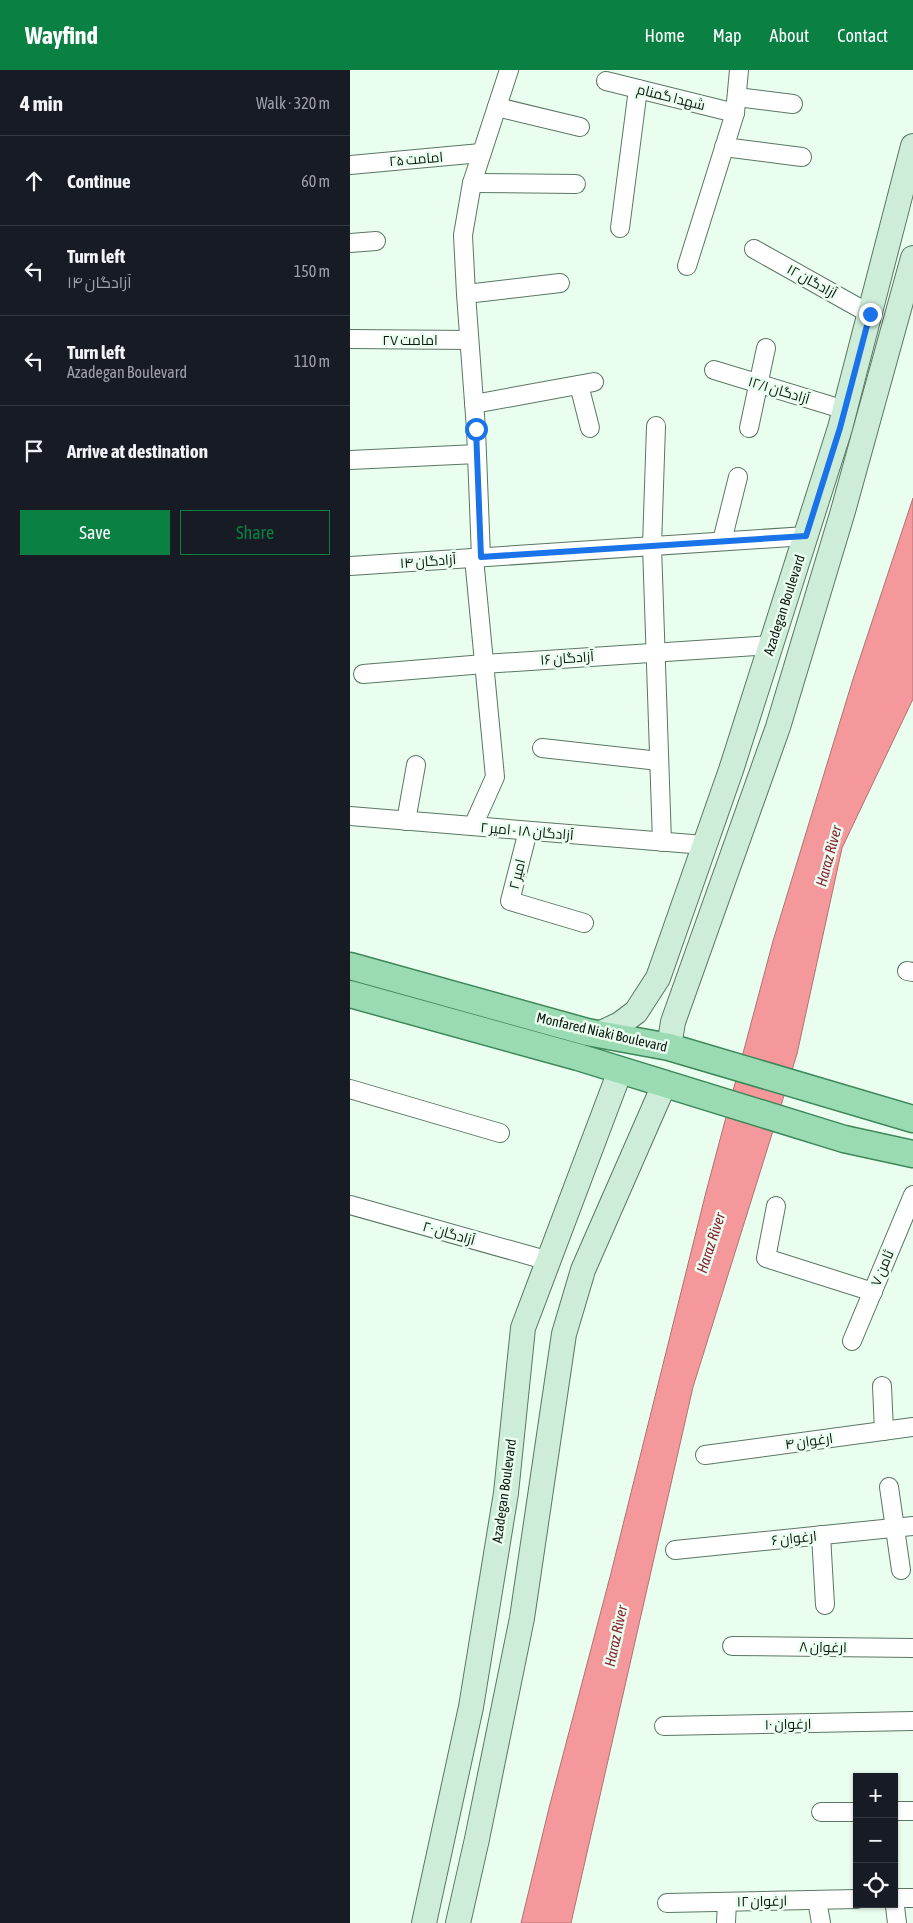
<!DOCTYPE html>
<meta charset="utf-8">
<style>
body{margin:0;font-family:"Asap Condensed",Cairo,sans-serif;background:#242831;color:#f1f3f6}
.controls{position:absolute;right:15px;bottom:15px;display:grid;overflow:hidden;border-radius:0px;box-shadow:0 1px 4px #0004}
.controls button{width:45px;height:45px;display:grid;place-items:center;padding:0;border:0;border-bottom:1px solid #363941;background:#171b24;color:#f1f3f6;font:25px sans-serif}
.stop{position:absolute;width:15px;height:15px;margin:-11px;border:4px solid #1a73e8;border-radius:50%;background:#fff}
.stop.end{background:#1a73e8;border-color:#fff;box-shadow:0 1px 5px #0008}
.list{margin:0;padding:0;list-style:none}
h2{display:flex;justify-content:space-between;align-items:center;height:65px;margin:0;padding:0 20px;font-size:21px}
h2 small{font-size:16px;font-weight:400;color:#9ea1a6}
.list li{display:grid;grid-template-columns:32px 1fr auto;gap:15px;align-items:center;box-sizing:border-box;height:90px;padding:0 20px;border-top:1px solid #363941}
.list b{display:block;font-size:19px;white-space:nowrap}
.list p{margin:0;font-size:16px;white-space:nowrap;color:#9ea1a6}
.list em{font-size:16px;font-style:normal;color:#9ea1a6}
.actions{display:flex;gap:10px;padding:15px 20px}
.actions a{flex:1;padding:11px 0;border:1px solid #0b8043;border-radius:0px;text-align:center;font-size:18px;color:#0b8043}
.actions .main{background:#0b8043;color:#fff}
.icon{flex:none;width:28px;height:28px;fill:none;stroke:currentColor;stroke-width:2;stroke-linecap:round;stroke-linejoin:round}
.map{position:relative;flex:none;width:563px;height:1853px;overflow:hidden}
header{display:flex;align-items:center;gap:30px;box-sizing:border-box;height:70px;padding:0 25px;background:#0b8043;color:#fff}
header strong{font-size:24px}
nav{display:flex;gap:28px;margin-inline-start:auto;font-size:18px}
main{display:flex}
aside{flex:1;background:#171b24}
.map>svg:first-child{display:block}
.water{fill:#f4989b;stroke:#ae7271}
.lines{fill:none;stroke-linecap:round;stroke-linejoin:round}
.street-casing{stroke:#597762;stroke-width:20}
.secondary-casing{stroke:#597762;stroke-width:26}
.primary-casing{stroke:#3d8759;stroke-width:29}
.street{stroke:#fff;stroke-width:18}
.secondary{stroke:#cdedd9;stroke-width:24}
.primary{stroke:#9bdbb3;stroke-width:26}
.route{stroke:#1a73e8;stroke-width:6}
.labels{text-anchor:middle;stroke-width:5;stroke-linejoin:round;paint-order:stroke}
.street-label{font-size:14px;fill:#0c1810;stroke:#eafef0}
.water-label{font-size:15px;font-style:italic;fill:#891f2f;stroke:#eafef0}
</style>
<header>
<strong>Wayfind</strong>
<nav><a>Home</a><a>Map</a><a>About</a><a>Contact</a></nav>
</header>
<main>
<aside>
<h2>4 min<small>Walk · 320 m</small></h2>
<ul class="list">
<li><svg class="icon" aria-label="ahead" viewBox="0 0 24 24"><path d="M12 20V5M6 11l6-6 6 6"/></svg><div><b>Continue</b></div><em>60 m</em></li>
<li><svg class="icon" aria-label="left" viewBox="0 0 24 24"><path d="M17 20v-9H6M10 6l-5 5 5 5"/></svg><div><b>Turn left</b><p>آزادگان ۱۴</p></div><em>150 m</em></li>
<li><svg class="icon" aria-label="left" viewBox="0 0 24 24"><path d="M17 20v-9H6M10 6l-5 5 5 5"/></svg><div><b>Turn left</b><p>Azadegan Boulevard</p></div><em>110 m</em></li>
<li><svg class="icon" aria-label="arrive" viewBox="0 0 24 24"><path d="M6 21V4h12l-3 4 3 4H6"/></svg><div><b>Arrive at destination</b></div></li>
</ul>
<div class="actions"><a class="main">Save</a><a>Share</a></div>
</aside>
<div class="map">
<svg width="563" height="1853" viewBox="0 0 563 1853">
<rect width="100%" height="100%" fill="#eafef0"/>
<polygon class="water" points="563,428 563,629 492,778 447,984 343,1317 221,1853 171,1853 199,1738 261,1503 356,1122 423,871 503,609"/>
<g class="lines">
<defs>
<g id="street">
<polyline points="256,11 385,43"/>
<polyline points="387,27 443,34"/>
<polyline points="147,37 230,57"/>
<polyline points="374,77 452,87"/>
<polyline points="0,95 131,83"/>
<polyline points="122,113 226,114"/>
<polyline points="270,158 288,19"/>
<polyline points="0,173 26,171"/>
<polyline points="404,179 520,244"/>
<polyline points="337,196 385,43 389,0"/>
<polyline points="116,224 210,213"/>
<polyline points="0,269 119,270"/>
<polyline points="364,300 495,340"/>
<polyline points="229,315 240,358"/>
<polyline points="124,334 244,312"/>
<polyline points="306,356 302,476 312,772"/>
<polyline points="399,358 416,278"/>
<polyline points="0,390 127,384"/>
<polyline points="372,471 388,407"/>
<polyline points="131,487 126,359 116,224 113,165 122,113 159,0"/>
<polyline points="0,496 456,466"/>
<polyline points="13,604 134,594 421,575"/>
<polyline points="192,678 309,691"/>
<polyline points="0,746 354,775"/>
<polyline points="56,751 66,695"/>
<polyline points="123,756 145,707 124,488"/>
<polyline points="178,761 160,831 234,853"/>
<polyline points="557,901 563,902"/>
<polyline points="0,1019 150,1063"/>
<polyline points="0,1135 199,1191"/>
<polyline points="426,1136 416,1188 523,1222"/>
<polyline points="502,1271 563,1125"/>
<polyline points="532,1316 534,1361"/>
<polyline points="355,1385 563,1357"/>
<polyline points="539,1417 551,1500"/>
<polyline points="471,1465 475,1535"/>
<polyline points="325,1480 563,1456"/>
<polyline points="382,1576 563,1578"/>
<polyline points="314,1656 563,1651"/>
<polyline points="544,1741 563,1741"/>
<polyline points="471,1742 507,1742"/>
<polyline points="544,1828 547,1853"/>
<polyline points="544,1828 563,1828"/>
<polyline points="467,1830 471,1853"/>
<polyline points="317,1833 507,1829"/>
<polyline points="376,1853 377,1832"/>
</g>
<g id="secondary">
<polyline points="249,964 270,954 286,942 308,908 381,700 490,358 563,76"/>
<polyline points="319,977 323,952 428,657 493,441 563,188"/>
<polyline points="74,1853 121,1637 156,1423 173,1258 270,1001"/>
<polyline points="108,1853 127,1769 172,1548 214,1264 233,1200 314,1015"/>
</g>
<g id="primary">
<polyline points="0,896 237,962 319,977 563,1049"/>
<polyline points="0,924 228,987 494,1069 563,1084"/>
</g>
</defs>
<use href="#street" class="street-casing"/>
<use href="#secondary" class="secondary-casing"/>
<use href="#primary" class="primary-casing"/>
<use href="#street" class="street"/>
<use href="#secondary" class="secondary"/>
<use href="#primary" class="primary"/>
</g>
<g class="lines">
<polyline class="route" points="126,359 131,487 456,466 490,358 520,244"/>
</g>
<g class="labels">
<g class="street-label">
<text transform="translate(321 27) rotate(14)" y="5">شهدا گمنام</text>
<text transform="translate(66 89) rotate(-5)" y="5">امامت ۲۵</text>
<text transform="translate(462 211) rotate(29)" y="5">آزادگان ۱۲</text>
<text x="60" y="275">امامت ۲۷</text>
<text transform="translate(429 320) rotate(17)" y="5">آزادگان ۱۲/۱</text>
<text transform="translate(78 491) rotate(-4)" y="5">آزادگان ۱۴</text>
<text transform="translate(434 535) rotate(-72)" y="5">Azadegan Boulevard</text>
<text transform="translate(217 588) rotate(-4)" y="5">آزادگان ۱۶</text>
<text transform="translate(177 761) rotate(5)" y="5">آزادگان ۱۸ - امیر ۲</text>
<text transform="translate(167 804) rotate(-76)" y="5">امیر ۲</text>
<text transform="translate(252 962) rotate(13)" y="5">Monfared Niaki Boulevard</text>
<text transform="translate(99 1163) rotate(16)" y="5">آزادگان ۲۰</text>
<text transform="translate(532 1198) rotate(-67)" y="5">ثامن ۷</text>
<text transform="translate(459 1371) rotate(-8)" y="5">ارغوان ۴</text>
<text transform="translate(154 1421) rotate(-82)" y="5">Azadegan Boulevard</text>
<text transform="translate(444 1468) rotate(-6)" y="5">ارغوان ۶</text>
<text transform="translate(473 1577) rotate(1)" y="5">ارغوان ۸</text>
<text transform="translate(438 1654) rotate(-1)" y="5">ارغوان ۱۰</text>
<text transform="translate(412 1831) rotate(-1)" y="5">ارغوان ۱۲</text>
</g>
<g class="water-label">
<text transform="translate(479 786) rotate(-75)" y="5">Haraz River</text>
<text transform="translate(361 1173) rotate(-72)" y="5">Haraz River</text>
<text transform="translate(266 1566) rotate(-78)" y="5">Haraz River</text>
</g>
</g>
</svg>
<div class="controls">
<button>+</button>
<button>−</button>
<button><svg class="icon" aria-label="locate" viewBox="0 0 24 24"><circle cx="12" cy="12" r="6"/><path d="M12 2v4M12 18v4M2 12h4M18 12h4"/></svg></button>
</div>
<div class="stop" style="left:126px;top:359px"></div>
<div class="stop end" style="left:520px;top:244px"></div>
</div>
</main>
